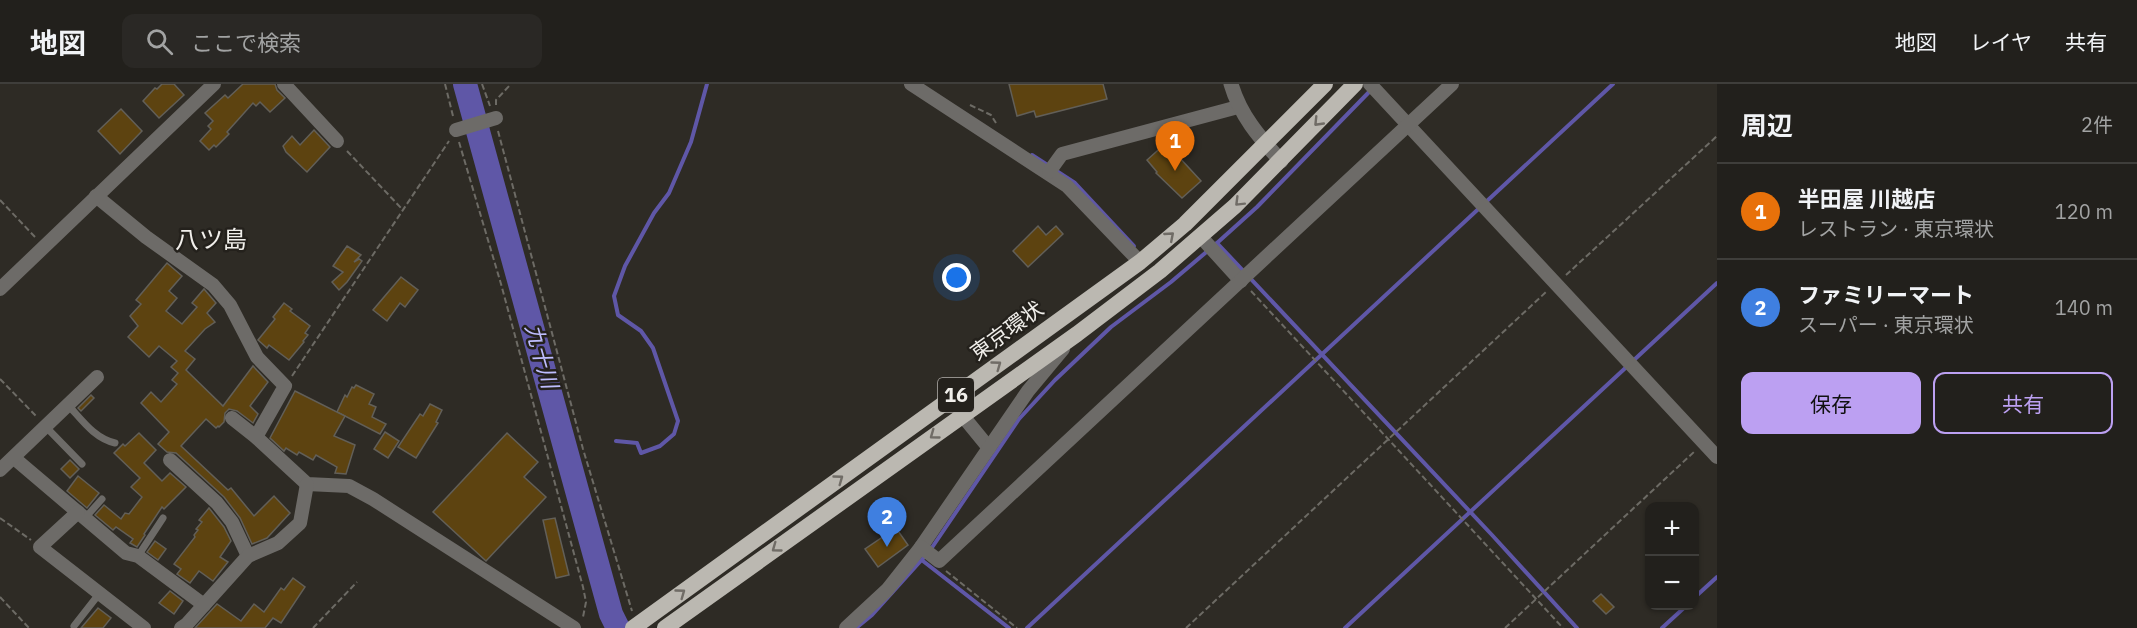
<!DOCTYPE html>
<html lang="ja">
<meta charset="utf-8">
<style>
body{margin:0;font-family:"IBM Plex Sans","Noto Sans JP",sans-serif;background:#2a2825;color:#f1f3f6}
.controls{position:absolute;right:18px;bottom:18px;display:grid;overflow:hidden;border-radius:12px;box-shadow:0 2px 4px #0004}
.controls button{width:54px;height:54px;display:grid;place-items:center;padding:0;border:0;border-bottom:2px solid #3f3e3b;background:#22201c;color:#f1f3f6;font:30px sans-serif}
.you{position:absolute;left:957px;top:194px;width:21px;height:21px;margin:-15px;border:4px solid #fff;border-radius:50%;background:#1a73e8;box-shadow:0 0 0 9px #1a73e833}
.badge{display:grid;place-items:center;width:39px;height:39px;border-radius:50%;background:#bca0f2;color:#fff;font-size:20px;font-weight:700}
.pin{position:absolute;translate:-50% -50px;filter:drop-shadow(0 2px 3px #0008)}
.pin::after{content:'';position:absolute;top:32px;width:21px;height:18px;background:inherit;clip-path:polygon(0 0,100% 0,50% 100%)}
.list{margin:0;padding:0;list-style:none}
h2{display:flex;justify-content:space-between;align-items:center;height:78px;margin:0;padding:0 24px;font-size:26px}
h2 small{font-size:20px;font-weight:400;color:#a2a3a3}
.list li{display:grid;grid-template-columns:39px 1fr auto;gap:18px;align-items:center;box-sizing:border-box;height:96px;padding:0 24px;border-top:2px solid #3f3e3b}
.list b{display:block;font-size:22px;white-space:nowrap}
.list p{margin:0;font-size:20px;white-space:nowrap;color:#a2a3a3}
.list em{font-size:20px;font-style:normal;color:#a2a3a3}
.actions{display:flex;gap:12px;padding:18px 24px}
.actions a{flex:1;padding:14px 0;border:2px solid #bca0f2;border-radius:12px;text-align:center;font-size:21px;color:#bca0f2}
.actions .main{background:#bca0f2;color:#111}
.icon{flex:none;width:33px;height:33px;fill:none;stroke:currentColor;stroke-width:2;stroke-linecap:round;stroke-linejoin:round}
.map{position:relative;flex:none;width:1717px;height:544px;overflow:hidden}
header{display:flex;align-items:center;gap:36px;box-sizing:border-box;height:84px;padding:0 30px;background:#22201c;border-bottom:2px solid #3f3e3b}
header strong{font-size:28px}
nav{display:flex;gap:33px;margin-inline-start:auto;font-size:21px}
.search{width:420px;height:54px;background:#2a2825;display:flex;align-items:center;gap:15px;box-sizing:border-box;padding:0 21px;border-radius:12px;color:#a2a3a3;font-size:22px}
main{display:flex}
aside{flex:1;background:#22201c}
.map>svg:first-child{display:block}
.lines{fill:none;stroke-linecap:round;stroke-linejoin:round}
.stream{stroke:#5f57a7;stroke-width:4}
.river{stroke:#5f57a7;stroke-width:24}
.building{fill:#5d4310;stroke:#625f58;stroke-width:1.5}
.path{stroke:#6d6b65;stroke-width:2;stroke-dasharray:6 3;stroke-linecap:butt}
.service{stroke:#6d6b68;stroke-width:7}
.minor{stroke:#6d6b68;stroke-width:14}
.tertiary{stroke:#6d6b68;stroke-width:15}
.trunk{stroke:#bbb8b1;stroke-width:16}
.oneway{stroke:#706c66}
.labels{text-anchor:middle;stroke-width:5;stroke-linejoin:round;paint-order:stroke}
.shield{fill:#24211c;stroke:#b4b1ad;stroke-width:1.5}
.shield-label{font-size:20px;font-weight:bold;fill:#f1efeb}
.street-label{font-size:21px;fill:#f1efeb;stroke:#24211c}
.water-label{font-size:22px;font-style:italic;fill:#bebdfe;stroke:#24211c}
.quarter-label{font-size:24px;fill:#f1efeb;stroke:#24211c}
</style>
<header>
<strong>地図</strong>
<div class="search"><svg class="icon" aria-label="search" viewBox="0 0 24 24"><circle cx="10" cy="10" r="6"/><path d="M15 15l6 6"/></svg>ここで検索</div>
<nav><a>地図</a><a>レイヤ</a><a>共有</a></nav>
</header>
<main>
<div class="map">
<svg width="1717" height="544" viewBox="0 0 1717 544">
<rect width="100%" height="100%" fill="#2e2b25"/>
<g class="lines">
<g class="stream">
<polyline points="1032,71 1049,82"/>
<polyline points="1055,86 1075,99 1134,162"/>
<polyline points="1217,159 1257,123 1371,6"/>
<polyline points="616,357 637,359 641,369 660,362 674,350 678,337 653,264 641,247 618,231 614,212 625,182 654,129 669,109 691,58 707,0"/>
<polyline points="931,465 1019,335 1055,296 1111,243 1171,198 1217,159 1492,451 1577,544"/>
<polyline points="923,477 1009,544"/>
<polyline points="1694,514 1717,493"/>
<polyline points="856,544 872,531 926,471"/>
<polyline points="1027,544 1613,0"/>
<polyline points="1345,544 1717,199"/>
<polyline points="1662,544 1686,522"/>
</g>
<polyline class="river" points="465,0 611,530 618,544"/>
</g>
<g class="building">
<polygon points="162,0 174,0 184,11 159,34 143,17 155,4 157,5"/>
<polygon points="243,0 275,0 277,6 285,14 270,28 260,18 256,22 253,19 227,48 229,50 216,63 214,61 209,66 200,57 211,45 208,42 213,37 205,29 225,11 228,14"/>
<polygon points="1009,0 1103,0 1107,15 1036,33 1034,27 1017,32"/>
<polygon points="121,25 142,47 120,70 98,47"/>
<polygon points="314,46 330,63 307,88 286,68 283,62 292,52 300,61"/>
<polygon points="1166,59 1201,97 1182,114 1156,89 1157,88 1147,76"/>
<polygon points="1038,142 1046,151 1056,142 1063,150 1028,183 1013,167"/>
<polygon points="347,162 361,171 354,178 359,175 362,177 347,198 339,206 332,198 343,188 333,182"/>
<polygon points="167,179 182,192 169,207 177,214 166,227 182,240 197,223 192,219 204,205 216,219 207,229 215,238 205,245 185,267 195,275 186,286 223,322 253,282 268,298 250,322 258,330 253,339 237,327 229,325 225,329 224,338 219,343 218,342 216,344 206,335 181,362 228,406 231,404 254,432 274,412 290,429 267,454 252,460 240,434 224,413 176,369 167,368 158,360 169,348 141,319 151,308 161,318 177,300 172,296 178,289 171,283 177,277 159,262 149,273 128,253 138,242 130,232 141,220 136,216"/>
<polygon points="401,193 418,206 405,223 400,219 387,237 373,226"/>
<polygon points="284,219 292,225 290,227 310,242 305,249 308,251 303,257 304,258 289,276 269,261 267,264 258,256 275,235 273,233"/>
<polygon points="356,301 374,310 369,320 376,323 372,333 386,340 380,350 337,328 345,311 347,313 352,303 354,304"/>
<polygon points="295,307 345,332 334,352 355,361 346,390 335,389 337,383 316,371 313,376 299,368 297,371 286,364 284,367 270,354"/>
<polygon points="91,311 94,314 81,327 78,324"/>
<polygon points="430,320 442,326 436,338 438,339 416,374 398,363 420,330 423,332"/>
<polygon points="385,348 399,357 388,374 374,365"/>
<polygon points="139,349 156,366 144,379 162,397 170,389 186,403 164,425 162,423 144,450 145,451 137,463 130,459 133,455 116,443 113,446 95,431 104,421 121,435 125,429 129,430 142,413 131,403 140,394 114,369 123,360 125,362"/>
<polygon points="507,349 538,378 524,393 546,413 486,477 433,428"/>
<polygon points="70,376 79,385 70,394 61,385"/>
<polygon points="78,392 99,409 87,424 67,407"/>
<polygon points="209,424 224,443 231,457 220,473 228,478 213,497 199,487 190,499 177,490 181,485 174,480 195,453 194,451 198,446 196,445 202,438 199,436"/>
<polygon points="555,434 569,491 556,494 543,436"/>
<polygon points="896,444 908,461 878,483 865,465"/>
<polygon points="155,457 166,465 158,476 147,468"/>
<polygon points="293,494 305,503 281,539 273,534 265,544 195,544 217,520 241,537 254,520 264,528 281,504 284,506"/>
<polygon points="170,507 183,517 174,530 159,519"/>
<polygon points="1601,510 1614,523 1606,530 1593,517"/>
<polygon points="98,524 111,534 103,544 81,544"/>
</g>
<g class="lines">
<g class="path">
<polyline points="445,0 453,32"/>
<polyline points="482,0 490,22"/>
<polyline points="496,21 496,16 511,0"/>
<polyline points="970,21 991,31 996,39"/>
<polyline points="498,47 583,365 632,527"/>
<polyline points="459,58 501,200 583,503 586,518 583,533"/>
<polyline points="347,67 403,126"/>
<polyline points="0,116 35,153"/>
<polyline points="1566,191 1717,52"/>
<polyline points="1251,207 1563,544"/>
<polyline points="292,292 449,57"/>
<polyline points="0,295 36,332"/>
<polyline points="0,434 31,456"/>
<polyline points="946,487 1017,544"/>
<polyline points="0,513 29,544"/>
<polyline points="313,544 357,498"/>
<polyline points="1186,544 1546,208"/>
<polyline points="1505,544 1695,367"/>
</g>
<g class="service">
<path d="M 68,321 C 82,336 94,354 115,359"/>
<polyline points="46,343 82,380"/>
<polyline points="85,434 102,415"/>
<polyline points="138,472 163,434"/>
<polyline points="74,542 99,510"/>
</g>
<g class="minor">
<polyline points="284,0 337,57"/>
<polyline points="911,0 1067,102 1140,178"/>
<polyline points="1370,0 1717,373"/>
<polyline points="456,46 496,34"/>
<polyline points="1049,88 1062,70 1238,23"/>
<polyline points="96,112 146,153 213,201 230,221 257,273 285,302 256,353"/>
<polyline points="1201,153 1241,197"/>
<polyline points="0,205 214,0"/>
<polyline points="962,331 989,364"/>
<polyline points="232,334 256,353 307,400 349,402 373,415 574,544"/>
<polyline points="14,374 126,469 138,472 204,521"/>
<polyline points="170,376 217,419 232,438 248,472"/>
<polyline points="0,386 97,293"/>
<polyline points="78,428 40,463 144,544"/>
<polyline points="921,463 1028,307 1063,265"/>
<polyline points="181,544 187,540 248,472 278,459 300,439 307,400"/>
<polyline points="846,544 887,506 921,463 939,477 1452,0"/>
</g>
<path class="tertiary" d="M 1231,0 C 1240,31 1259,53 1281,77"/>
<g class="trunk">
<polyline points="633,544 1140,178 1185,140 1325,0"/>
<polyline points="665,544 1077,250 1160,187 1235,122 1355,0"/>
</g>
</g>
<defs><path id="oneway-chevron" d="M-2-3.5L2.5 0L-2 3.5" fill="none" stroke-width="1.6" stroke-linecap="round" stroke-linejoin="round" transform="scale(1.5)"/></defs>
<g class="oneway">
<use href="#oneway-chevron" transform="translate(1318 38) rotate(134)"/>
<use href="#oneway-chevron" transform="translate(1239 118) rotate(135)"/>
<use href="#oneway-chevron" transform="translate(1170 152) rotate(-41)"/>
<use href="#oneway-chevron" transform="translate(997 281) rotate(-36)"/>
<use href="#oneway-chevron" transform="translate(934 351) rotate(144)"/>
<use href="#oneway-chevron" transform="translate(839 395) rotate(-36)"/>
<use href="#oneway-chevron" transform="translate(776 464) rotate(144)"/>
<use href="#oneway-chevron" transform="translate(681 509) rotate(-36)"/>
</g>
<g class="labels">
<rect class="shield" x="938" y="294" width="36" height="34" rx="4.5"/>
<g class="shield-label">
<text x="956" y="318">16</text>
</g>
<g class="street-label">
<text transform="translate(1007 247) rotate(-36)" y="7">東京環状</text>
</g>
<g class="water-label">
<text transform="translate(542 272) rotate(74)" y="8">九十川</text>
</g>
<g class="quarter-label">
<text x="211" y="164">八ツ島</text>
</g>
</g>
</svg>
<div class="controls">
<button>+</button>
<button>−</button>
</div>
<div class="you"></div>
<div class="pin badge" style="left:1175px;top:87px;background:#e8710a">1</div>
<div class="pin badge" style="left:887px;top:463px;background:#3f7fe0">2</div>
</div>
<aside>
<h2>周辺<small>2件</small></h2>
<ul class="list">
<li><span class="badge" style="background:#e8710a">1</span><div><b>半田屋 川越店</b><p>レストラン · 東京環状</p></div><em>120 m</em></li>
<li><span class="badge" style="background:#3f7fe0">2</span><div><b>ファミリーマート</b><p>スーパー · 東京環状</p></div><em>140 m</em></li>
</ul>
<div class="actions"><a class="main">保存</a><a>共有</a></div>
</aside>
</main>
